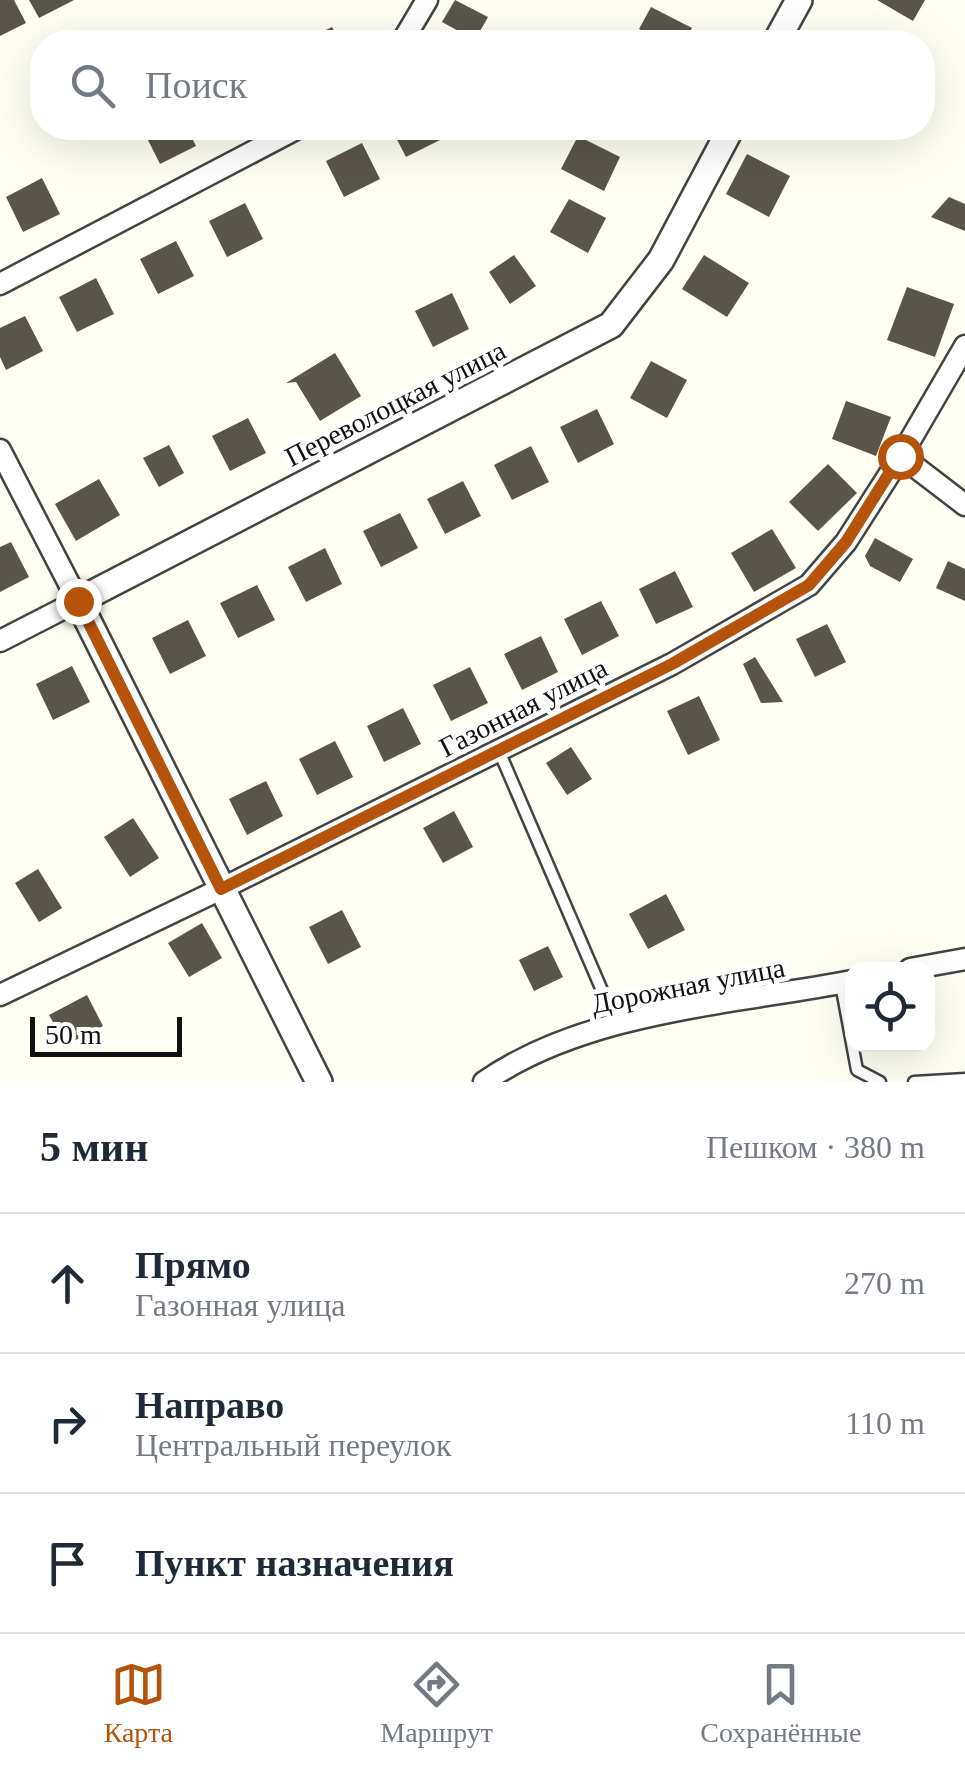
<!DOCTYPE html>
<html lang="ru">
<meta charset="utf-8">
<style>
body{margin:0;font-family:"Times New Roman",serif;background:#f2f2f3;color:#1f2937}
.controls{position:absolute;right:30px;bottom:30px;display:grid;overflow:hidden;border-radius:20px;box-shadow:0 10px 40px #0002}
.controls button{width:90px;height:90px;display:grid;place-items:center;padding:0;border:0;border-bottom:2px solid #e0e1e3;background:#fff;color:#1f2937;font:50px sans-serif}
.scale{position:absolute;left:30px;bottom:25px;width:152px;box-sizing:border-box;padding-left:10px;border:5px solid #101010;border-top:0;font-size:28px;line-height:35px;white-space:nowrap;color:#101010;-webkit-text-stroke:8px #fff;paint-order:stroke}
.stop{position:absolute;width:30px;height:30px;margin:-22px;border:8px solid #b45309;border-radius:50%;background:#fff}
.stop.end{background:#b45309;border-color:#fff;box-shadow:0 2px 10px #0008}
.list{margin:0;padding:0;list-style:none}
h2{display:flex;justify-content:space-between;align-items:center;height:130px;margin:0;padding:0 40px;font-size:42px}
h2 small{font-size:32px;font-weight:400;color:#747a83}
.list li{display:grid;grid-template-columns:65px 1fr auto;gap:30px;align-items:center;box-sizing:border-box;height:140px;padding:0 40px;border-top:2px solid #e0e1e3}
.list b{display:block;font-size:38px;white-space:nowrap}
.list p{margin:0;font-size:32px;white-space:nowrap;color:#747a83}
.list em{font-size:32px;font-style:normal;color:#747a83}
.icon{flex:none;width:55px;height:55px;fill:none;stroke:currentColor;stroke-width:2;stroke-linecap:round;stroke-linejoin:round}
.map{position:relative;flex:none;width:965px;height:1082px;overflow:hidden}
.search{position:absolute;background:#fff;box-shadow:0 10px 40px #0002;left:30px;right:30px;top:30px;height:110px;display:flex;align-items:center;gap:25px;box-sizing:border-box;padding:0 35px;border-radius:40px;color:#747a83;font-size:38px}
.sheet{height:550px;background:#fff}
nav{display:flex;justify-content:space-around;align-items:center;box-sizing:border-box;height:140px;border-top:2px solid #e0e1e3;background:#fff;font-size:28px;color:#747a83}
nav a{display:grid;justify-items:center;gap:5px}
nav .on{color:#b45309}
.map>svg:first-child{display:block}
.building{fill:#5a554a}
.lines{fill:none;stroke-linecap:round;stroke-linejoin:round}
.service-casing{stroke:#434343;stroke-width:15}
.minor-casing{stroke:#434343;stroke-width:25}
.tertiary-casing{stroke:#434343;stroke-width:30}
.service{stroke:#fff;stroke-width:10}
.minor{stroke:#fff;stroke-width:20}
.tertiary{stroke:#fff;stroke-width:25}
.route{stroke:#b45309;stroke-width:12}
.labels{text-anchor:middle;stroke-width:10;stroke-linejoin:round;paint-order:stroke}
.street-label{font-size:28px;fill:#101010;stroke:#fff}
</style>
<div class="map">
<svg width="965" height="1082" viewBox="0 0 965 1082">
<rect width="100%" height="100%" fill="#fefff2"/>
<g class="building">
<polygon points="0,0 14,0 26,23 0,36"/>
<polygon points="29,0 74,0 39,18"/>
<polygon points="455,0 488,17 475,40 442,22"/>
<polygon points="877,0 925,0 913,21"/>
<polygon points="651,7 692,28 684,42 664,42 639,29"/>
<polygon points="332,27 340,42 302,42"/>
<polygon points="142,128 187,128 196,146 160,164"/>
<polygon points="391,128 437,128 442,139 406,157"/>
<polygon points="578,136 620,157 604,191 561,169"/>
<polygon points="362,143 380,179 344,197 326,161"/>
<polygon points="747,154 790,176 769,217 726,194"/>
<polygon points="42,178 60,214 23,232 6,197"/>
<polygon points="949,197 965,204 965,231 931,217"/>
<polygon points="569,199 606,218 588,253 550,232"/>
<polygon points="245,203 263,239 227,257 209,221"/>
<polygon points="176,241 194,276 158,294 140,259"/>
<polygon points="514,255 536,286 510,304 489,272"/>
<polygon points="704,255 749,283 727,317 682,289"/>
<polygon points="96,278 114,314 77,332 59,297"/>
<polygon points="907,287 954,304 935,357 887,340"/>
<polygon points="452,293 469,329 433,347 415,311"/>
<polygon points="25,316 43,351 6,370 0,357 0,328"/>
<polygon points="335,353 361,396 320,421 296,382 286,383"/>
<polygon points="651,361 687,380 667,418 630,398"/>
<polygon points="846,401 891,417 876,456 832,439"/>
<polygon points="597,409 614,444 578,463 560,427"/>
<polygon points="248,418 266,453 230,471 212,436"/>
<polygon points="169,445 184,473 159,487 143,458"/>
<polygon points="531,446 549,482 512,500 494,465"/>
<polygon points="828,464 857,493 818,531 789,502"/>
<polygon points="99,479 120,515 76,541 55,504"/>
<polygon points="463,481 481,516 445,534 427,499"/>
<polygon points="400,513 418,548 381,567 363,531"/>
<polygon points="772,529 796,568 754,592 731,553"/>
<polygon points="875,538 913,559 900,582 870,566 865,556"/>
<polygon points="11,542 29,577 0,592 0,547"/>
<polygon points="325,548 342,584 306,602 288,567"/>
<polygon points="948,561 965,569 965,601 936,588"/>
<polygon points="675,571 693,607 656,624 639,589"/>
<polygon points="257,585 275,620 238,638 220,603"/>
<polygon points="601,601 619,636 582,655 564,619"/>
<polygon points="188,620 206,656 170,674 152,638"/>
<polygon points="827,624 846,662 815,677 796,639"/>
<polygon points="541,636 558,672 522,690 504,654"/>
<polygon points="755,657 783,702 761,703 743,664"/>
<polygon points="72,666 90,702 53,720 36,684"/>
<polygon points="470,667 488,703 451,721 433,685"/>
<polygon points="699,696 720,740 688,755 667,711"/>
<polygon points="403,708 421,744 384,762 367,726"/>
<polygon points="335,741 353,777 317,795 299,759"/>
<polygon points="571,747 592,779 567,795 546,763"/>
<polygon points="266,781 283,816 247,835 229,799"/>
<polygon points="454,811 473,847 443,863 423,828"/>
<polygon points="133,818 159,858 130,877 104,837"/>
<polygon points="38,869 62,908 39,922 15,883"/>
<polygon points="666,894 685,930 648,949 629,914"/>
<polygon points="342,910 361,947 328,964 309,927"/>
<polygon points="202,923 222,958 189,977 168,943"/>
<polygon points="548,946 563,977 534,991 519,960"/>
<polygon points="87,995 103,1026 66,1045 49,1015"/>
</g>
<g class="lines">
<defs>
<g id="service">
<polyline points="499,751 616,1023"/>
<polyline points="841,984 857,1070 880,1082"/>
<polyline points="914,1082 965,1079"/>
</g>
<g id="minor">
<polyline points="402,42 427,0"/>
<polyline points="0,284 298,128"/>
<polyline points="0,450 78,601 0,641"/>
<polyline points="901,456 965,505"/>
<polyline points="910,969 965,959"/>
<polyline points="0,995 221,889 672,664 809,585 846,542 901,456 965,346"/>
<path d="M 484,1082 C 586,1011 732,1004 852,981"/>
</g>
<g id="tertiary">
<polyline points="776,42 799,0"/>
<polyline points="319,1082 78,601 611,325 661,260 731,128"/>
</g>
</defs>
<use href="#service" class="service-casing"/>
<use href="#minor" class="minor-casing"/>
<use href="#tertiary" class="tertiary-casing"/>
<use href="#service" class="service"/>
<use href="#minor" class="minor"/>
<use href="#tertiary" class="tertiary"/>
</g>
<g class="lines">
<polyline class="route" points="78,601 221,889 672,664 809,585 846,542 900,456"/>
</g>
<g class="labels">
<g class="street-label">
<text transform="translate(395 403) rotate(-27)" y="10">Переволоцкая улица</text>
<text transform="translate(523 707) rotate(-27)" y="10">Газонная улица</text>
<text transform="translate(688 985) rotate(-11)" y="10">Дорожная улица</text>
</g>
</g>
</svg>
<div class="controls">
<button><svg class="icon" aria-label="locate" viewBox="0 0 24 24"><circle cx="12" cy="12" r="6"/><path d="M12 2v4M12 18v4M2 12h4M18 12h4"/></svg></button>
</div>
<div class="scale">50 m</div>
<div class="stop" style="left:900px;top:456px"></div>
<div class="stop end" style="left:78px;top:601px"></div>
<div class="search"><svg class="icon" aria-label="search" viewBox="0 0 24 24"><circle cx="10" cy="10" r="6"/><path d="M15 15l6 6"/></svg>Поиск</div>
</div>
<section class="sheet">
<h2>5 мин<small>Пешком · 380 m</small></h2>
<ul class="list">
<li><svg class="icon" aria-label="ahead" viewBox="0 0 24 24"><path d="M12 20V5M6 11l6-6 6 6"/></svg><div><b>Прямо</b><p>Газонная улица</p></div><em>270 m</em></li>
<li><svg class="icon" aria-label="right" viewBox="0 0 24 24"><path d="M7 20v-9h11M14 6l5 5-5 5"/></svg><div><b>Направо</b><p>Центральный переулок</p></div><em>110 m</em></li>
<li><svg class="icon" aria-label="arrive" viewBox="0 0 24 24"><path d="M6 21V4h12l-3 4 3 4H6"/></svg><div><b>Пункт назначения</b></div></li>
</ul>
</section>
<nav>
<a class="on"><svg class="icon" aria-label="map" viewBox="0 0 24 24"><path d="M3 6l6-2 6 2 6-2v14l-6 2-6-2-6 2zM9 4v14M15 6v14"/></svg>Карта</a>
<a><svg class="icon" aria-label="directions" viewBox="0 0 24 24"><path d="M12 3l9 9-9 9-9-9zM9 14v-3h6M13 9l2 2-2 2"/></svg>Маршрут</a>
<a><svg class="icon" aria-label="saved" viewBox="0 0 24 24"><path d="M7 4h10v16l-5-4-5 4z"/></svg>Сохранённые</a>
</nav>
